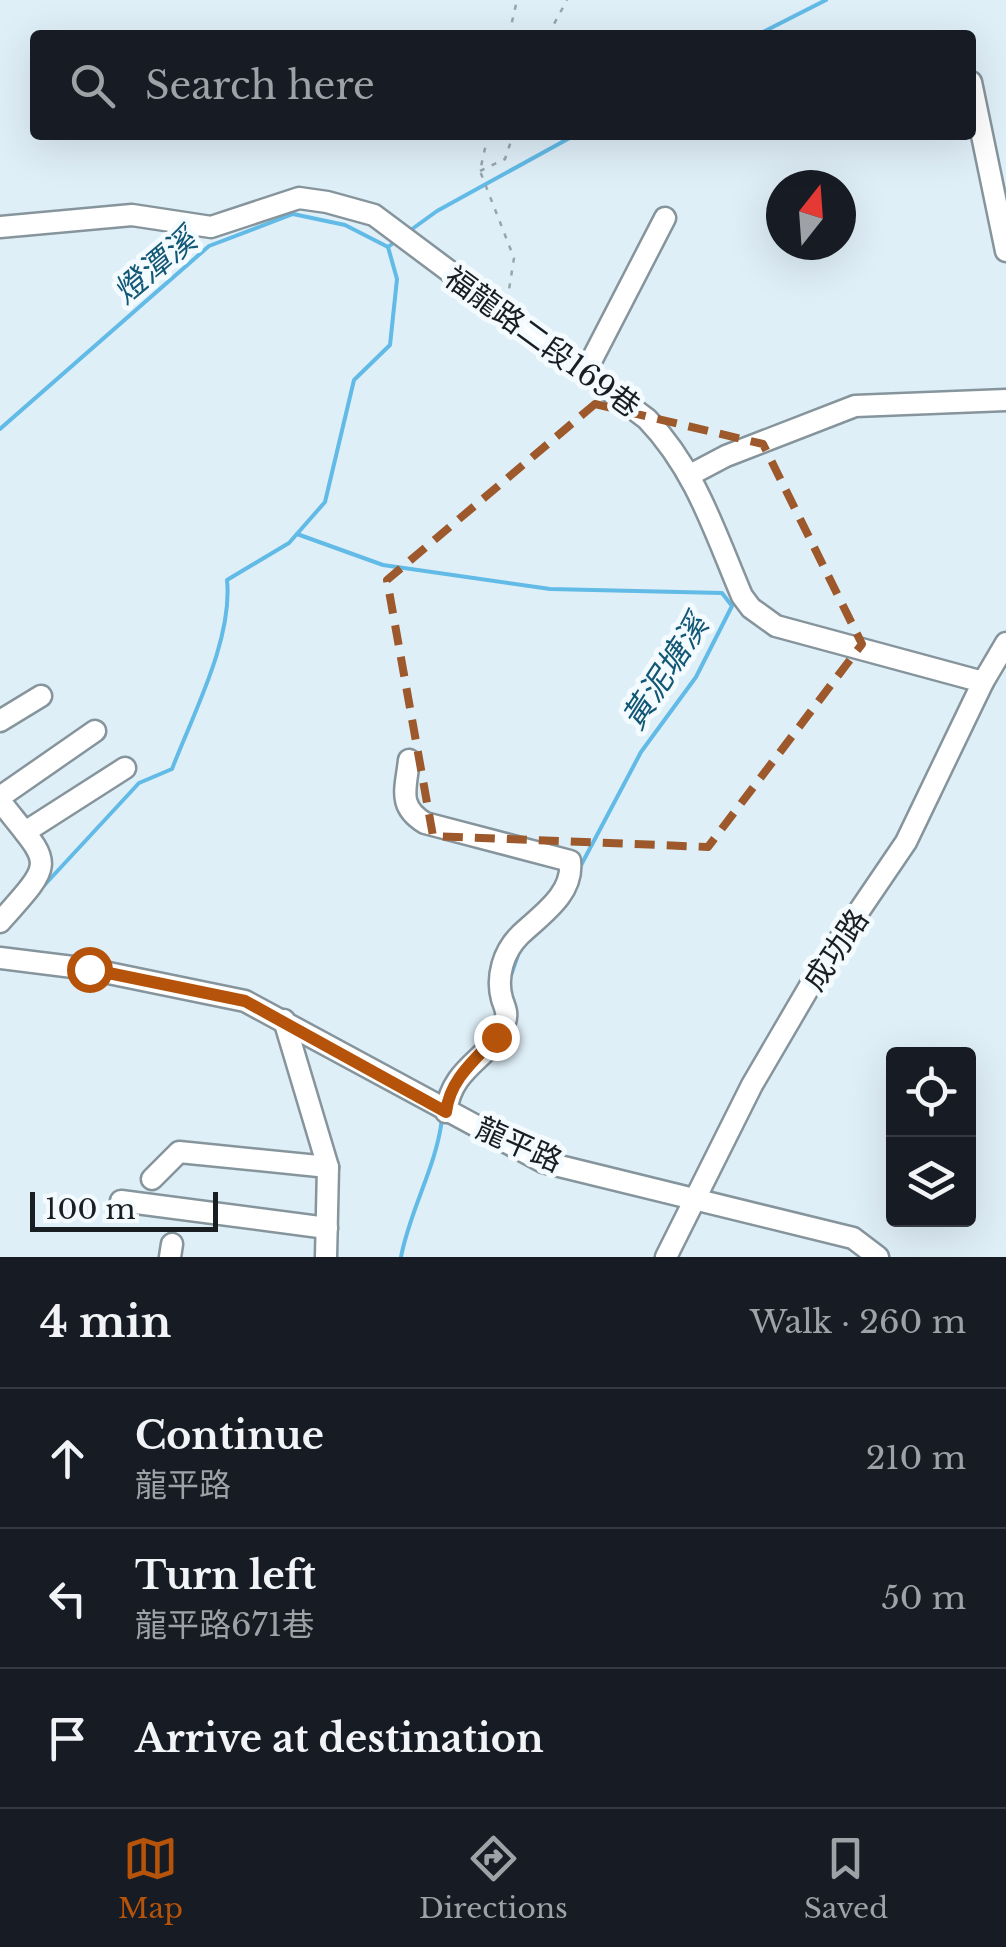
<!DOCTYPE html>
<meta charset="utf-8">
<style>
body{margin:0;font-family:"Libre Baskerville","Noto Sans TC",serif;background:#242831;color:#f1f3f6}
.controls{position:absolute;right:30px;bottom:30px;display:grid;overflow:hidden;border-radius:10px;box-shadow:0 10px 40px #0002}
.controls button{width:90px;height:90px;display:grid;place-items:center;padding:0;border:0;border-bottom:2px solid #363941;background:#171b24;color:#f1f3f6;font:50px sans-serif}
.compass{position:absolute;left:766px;top:170px;width:90px;height:90px;border-radius:50%;background:#171b24;box-shadow:0 10px 40px #0002;rotate:17deg}
.scale{position:absolute;left:30px;bottom:25px;width:188px;box-sizing:border-box;padding-left:10px;border:5px solid #181e21;border-top:0;font-size:28px;line-height:35px;white-space:nowrap;color:#181e21;-webkit-text-stroke:8px #f4fbfe;paint-order:stroke}
.stop{position:absolute;width:30px;height:30px;margin:-22px;border:8px solid #b45309;border-radius:50%;background:#fff}
.stop.end{background:#b45309;border-color:#fff;box-shadow:0 2px 10px #0008}
.list{margin:0;padding:0;list-style:none}
h2{display:flex;justify-content:space-between;align-items:center;height:130px;margin:0;padding:0 40px;font-size:42px}
h2 small{font-size:32px;font-weight:400;color:#9ea1a6}
.list li{display:grid;grid-template-columns:65px 1fr auto;gap:30px;align-items:center;box-sizing:border-box;height:140px;padding:0 40px;border-top:2px solid #363941}
.list b{display:block;font-size:38px;white-space:nowrap}
.list p{margin:0;font-size:32px;white-space:nowrap;color:#9ea1a6}
.list em{font-size:32px;font-style:normal;color:#9ea1a6}
.icon{flex:none;width:55px;height:55px;fill:none;stroke:currentColor;stroke-width:2;stroke-linecap:round;stroke-linejoin:round}
.map{position:relative;flex:none;width:1006px;height:1257px;overflow:hidden}
.search{position:absolute;background:#171b24;box-shadow:0 10px 40px #0002;left:30px;right:30px;top:30px;height:110px;display:flex;align-items:center;gap:25px;box-sizing:border-box;padding:0 35px;border-radius:10px;color:#9ea1a6;font-size:38px}
.sheet{height:550px;background:#171b24}
nav{display:flex;justify-content:space-around;align-items:center;box-sizing:border-box;height:140px;border-top:2px solid #363941;background:#171b24;font-size:28px;color:#9ea1a6}
nav a{display:grid;justify-items:center;gap:5px}
nav .on{color:#b45309}
.map>svg:first-child{display:block}
.lines{fill:none;stroke-linecap:round;stroke-linejoin:round}
.stream{stroke:#62bae6;stroke-width:4}
.minor-casing{stroke:#86949c;stroke-width:25}
.path{stroke:#98a5ac;stroke-width:2.5;stroke-dasharray:5 8;stroke-linecap:butt}
.minor{stroke:#fff;stroke-width:20}
.route{stroke:#b45309;stroke-width:12}
.marked{fill:none;stroke:#9d592b;stroke-width:8;stroke-dasharray:20 12;stroke-linejoin:round}
.labels{text-anchor:middle;stroke-width:10;stroke-linejoin:round;paint-order:stroke}
.street-label{font-size:30px;fill:#181e21;stroke:#f4fbfe}
.water-label{font-size:32px;font-style:italic;fill:#125775;stroke:#f4fbfe}
</style>
<div class="map">
<svg width="1006" height="1257" viewBox="0 0 1006 1257">
<rect width="100%" height="100%" fill="#dfeff8"/>
<g class="lines">
<g class="stream">
<polyline points="757,35 826,0"/>
<polyline points="408,232 437,211 575,135"/>
<polyline points="0,429 209,246 293,214 345,225 388,247 396,241"/>
<polyline points="297,534 383,565 550,589 722,593 732,606 696,677 641,752 579,869"/>
<path d="M 38,892 L 139,783 L 172,769 C 193,714 233,639 227,580 L 289,543 L 325,502 L 354,380 L 390,345 L 397,279 L 388,247"/>
<polyline points="509,981 519,952"/>
<path d="M 401,1257 C 410,1209 436,1168 442,1119"/>
</g>
<defs>
<g id="minor">
<polyline points="971,82 1006,251"/>
<path d="M 0,227 L 132,215 L 211,227 L 299,198 L 327,202 L 374,215 L 647,419 C 696,470 715,533 742,596 L 751,608 L 776,626 L 983,682"/>
<polyline points="586,371 665,218"/>
<polyline points="690,475 726,456 855,406 1006,400"/>
<polyline points="0,721 41,696"/>
<path d="M 409,760 C 406,789 397,806 425,823 L 570,861 C 574,894 541,915 520,935 C 503,952 496,977 502,999 C 505,1008 508,1013 505,1022 C 494,1058 452,1064 446,1112"/>
<polyline points="0,797 95,731"/>
<path d="M 0,801 C 52,867 57,858 0,922"/>
<polyline points="25,832 125,768"/>
<polyline points="0,958 89,969 245,1001 543,1162 853,1238 878,1257"/>
<polyline points="284,1020 328,1167 326,1257"/>
<polyline points="152,1179 179,1152 328,1167"/>
<polyline points="121,1201 327,1228"/>
<polyline points="170,1257 172,1244"/>
<polyline points="666,1257 752,1085 821,967 906,842 983,682 1006,643"/>
</g>
</defs>
<use href="#minor" class="minor-casing"/>
<g class="path">
<polyline points="509,35 517,0"/>
<polyline points="548,35 567,0"/>
<polyline points="488,135 480,171 514,258 508,296"/>
<polyline points="480,171 505,159 513,135"/>
</g>
<use href="#minor" class="minor"/>
</g>
<g class="lines">
<path class="route" d="M 89,969 L 245,1001 L 446,1112 C 450,1079 475,1060 496,1037"/>
</g>
<path class="marked" d="M 595,404 L 763,444 L 862,644 L 708,847 L 433,836 L 387,580 Z"/>
<g class="labels">
<g class="street-label">
<text transform="translate(542 342) rotate(36)" y="10">福龍路二段169巷</text>
<text transform="translate(836 950) rotate(-56)" y="10">成功路</text>
<text transform="translate(519 1145) rotate(24)" y="10">龍平路</text>
</g>
<g class="water-label">
<text transform="translate(155 266) rotate(-40)" y="11">燈潭溪</text>
<text transform="translate(665 672) rotate(-57)" y="11">黃泥塘溪</text>
</g>
</g>
</svg>
<div class="controls">
<button><svg class="icon" aria-label="locate" viewBox="0 0 24 24"><circle cx="12" cy="12" r="6"/><path d="M12 2v4M12 18v4M2 12h4M18 12h4"/></svg></button>
<button><svg class="icon" aria-label="layers" viewBox="0 0 24 24"><path d="M12 4l9 5-9 5-9-5zM3 14l9 5 9-5"/></svg></button>
</div>
<svg class="compass" viewBox="-18 -18 36 36"><path d="M0-13l5 13h-10z" fill="#e53935"/><path d="M0 13l5-13h-10z" fill="#9ea1a6"/></svg>
<div class="scale">100 m</div>
<div class="stop" style="left:89px;top:969px"></div>
<div class="stop end" style="left:496px;top:1037px"></div>
<div class="search"><svg class="icon" aria-label="search" viewBox="0 0 24 24"><circle cx="10" cy="10" r="6"/><path d="M15 15l6 6"/></svg>Search here</div>
</div>
<section class="sheet">
<h2>4 min<small>Walk · 260 m</small></h2>
<ul class="list">
<li><svg class="icon" aria-label="ahead" viewBox="0 0 24 24"><path d="M12 20V5M6 11l6-6 6 6"/></svg><div><b>Continue</b><p>龍平路</p></div><em>210 m</em></li>
<li><svg class="icon" aria-label="left" viewBox="0 0 24 24"><path d="M17 20v-9H6M10 6l-5 5 5 5"/></svg><div><b>Turn left</b><p>龍平路671巷</p></div><em>50 m</em></li>
<li><svg class="icon" aria-label="arrive" viewBox="0 0 24 24"><path d="M6 21V4h12l-3 4 3 4H6"/></svg><div><b>Arrive at destination</b></div></li>
</ul>
</section>
<nav>
<a class="on"><svg class="icon" aria-label="map" viewBox="0 0 24 24"><path d="M3 6l6-2 6 2 6-2v14l-6 2-6-2-6 2zM9 4v14M15 6v14"/></svg>Map</a>
<a><svg class="icon" aria-label="directions" viewBox="0 0 24 24"><path d="M12 3l9 9-9 9-9-9zM9 14v-3h6M13 9l2 2-2 2"/></svg>Directions</a>
<a><svg class="icon" aria-label="saved" viewBox="0 0 24 24"><path d="M7 4h10v16l-5-4-5 4z"/></svg>Saved</a>
</nav>
